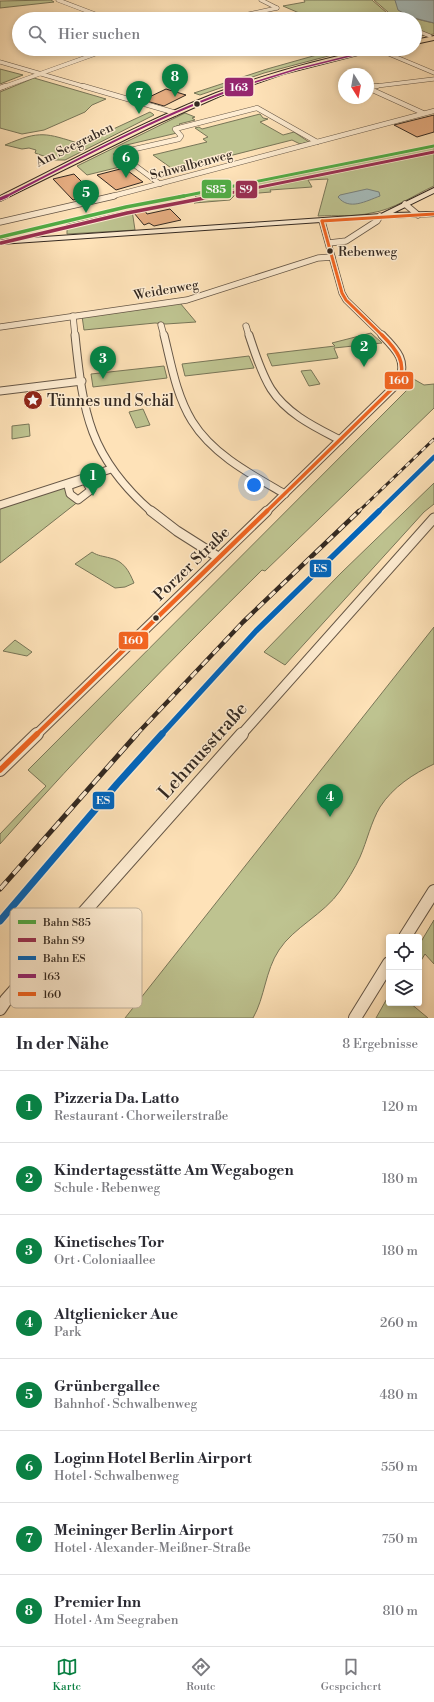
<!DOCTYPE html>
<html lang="de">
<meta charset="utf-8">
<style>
body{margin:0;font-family:"Libre Bodoni",serif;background:#f2f2f3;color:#2b2b33}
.controls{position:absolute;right:12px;bottom:12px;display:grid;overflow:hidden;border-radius:4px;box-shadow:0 2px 6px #0003}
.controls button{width:36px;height:36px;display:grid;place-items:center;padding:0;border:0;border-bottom:1px solid #e1e1e2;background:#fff;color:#2b2b33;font:20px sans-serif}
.compass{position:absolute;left:338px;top:68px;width:36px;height:36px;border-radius:50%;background:#fff;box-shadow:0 2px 6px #0003;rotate:169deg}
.you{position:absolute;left:254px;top:485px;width:14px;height:14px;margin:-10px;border:3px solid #fff;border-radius:50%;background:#1a73e8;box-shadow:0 0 0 6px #1a73e833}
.badge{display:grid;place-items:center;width:26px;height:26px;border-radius:50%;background:#0b8043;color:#fff;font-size:13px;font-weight:700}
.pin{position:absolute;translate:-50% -33px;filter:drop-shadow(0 1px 2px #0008)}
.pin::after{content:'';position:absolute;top:21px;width:14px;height:12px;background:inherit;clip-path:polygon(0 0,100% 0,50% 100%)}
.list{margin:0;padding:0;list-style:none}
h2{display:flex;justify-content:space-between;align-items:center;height:52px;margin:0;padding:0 16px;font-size:17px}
h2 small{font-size:13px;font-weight:400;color:#7c7c81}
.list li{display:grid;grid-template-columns:26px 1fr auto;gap:12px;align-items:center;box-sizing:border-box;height:72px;padding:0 16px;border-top:1px solid #e1e1e2}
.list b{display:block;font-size:15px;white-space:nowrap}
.list p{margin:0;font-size:13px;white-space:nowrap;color:#7c7c81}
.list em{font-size:13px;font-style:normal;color:#7c7c81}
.icon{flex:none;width:22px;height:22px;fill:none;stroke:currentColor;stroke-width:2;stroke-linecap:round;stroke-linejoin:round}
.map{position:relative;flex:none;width:434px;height:1018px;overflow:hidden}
.search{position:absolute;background:#fff;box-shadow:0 2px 6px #0003;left:12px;right:12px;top:12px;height:44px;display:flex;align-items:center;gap:10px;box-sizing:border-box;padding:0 14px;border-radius:22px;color:#7c7c81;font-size:15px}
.sheet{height:628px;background:#fff}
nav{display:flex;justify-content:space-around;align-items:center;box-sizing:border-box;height:56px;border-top:1px solid #e1e1e2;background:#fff;font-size:11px;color:#7c7c81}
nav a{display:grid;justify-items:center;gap:2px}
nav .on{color:#0b8043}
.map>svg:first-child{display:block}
.green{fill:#bec390;stroke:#797658}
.water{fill:#a5bbba;stroke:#78817d}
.building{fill:#e6ad81;stroke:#342921}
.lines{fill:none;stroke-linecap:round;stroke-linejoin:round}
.street-far5-casing{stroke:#665747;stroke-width:4.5}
.street-far4-casing{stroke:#665747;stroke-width:5.5}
.street-far3-casing{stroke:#665747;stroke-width:7}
.street-far2-casing{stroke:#665747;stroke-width:9}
.street-far1-casing{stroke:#665747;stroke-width:11}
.street-casing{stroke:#665747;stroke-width:14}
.secondary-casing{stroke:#342921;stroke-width:2}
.primary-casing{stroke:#342921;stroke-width:2}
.street-far5{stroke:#feecd1;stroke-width:3.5}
.street-far4{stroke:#feecd1;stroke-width:4.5}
.street-far3{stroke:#feecd1;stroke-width:5.5}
.street-far2{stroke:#feecd1;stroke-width:7}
.street-far1{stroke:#feecd1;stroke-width:9}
.street{stroke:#feecd1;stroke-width:12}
.secondary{fill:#feecd1;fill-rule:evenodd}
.primary{fill:#fee2b8;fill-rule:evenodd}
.rail-far2-casing{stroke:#342921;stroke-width:3}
.rail-far1-casing{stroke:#342921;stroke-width:4.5}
.rail-casing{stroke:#342921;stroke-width:5}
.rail-far2{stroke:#feecd1;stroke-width:2;stroke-dasharray:5.5;stroke-linecap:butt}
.rail-far1{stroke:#feecd1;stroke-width:3;stroke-dasharray:8;stroke-linecap:butt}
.rail{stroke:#feecd1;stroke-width:3.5;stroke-dasharray:10;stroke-linecap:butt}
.bus-1-far2-casing{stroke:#feecd1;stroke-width:3}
.bus-1-far1-casing{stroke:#feecd1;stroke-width:3.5}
.bus-1-casing{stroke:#feecd1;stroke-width:5}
.bus-2-far3-casing{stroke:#feecd1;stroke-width:5}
.bus-2-far2-casing{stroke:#feecd1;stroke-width:6}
.bus-2-far1-casing{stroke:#feecd1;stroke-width:8}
.bus-2-casing{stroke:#feecd1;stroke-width:8}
.bus-1-far2{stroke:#95276e;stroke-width:1.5}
.bus-1-far1{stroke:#95276e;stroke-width:2}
.bus-1{stroke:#95276e;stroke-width:3}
.bus-2-far3{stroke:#f26522;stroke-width:3}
.bus-2-far2{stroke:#f26522;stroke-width:3.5}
.bus-2-far1{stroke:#f26522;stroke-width:4.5}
.bus-2{stroke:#f26522;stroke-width:5.5}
.rail-1-far1-casing{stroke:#feecd1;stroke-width:4.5}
.rail-1-casing{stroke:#feecd1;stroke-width:5.5}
.rail-2-far1-casing{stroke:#feecd1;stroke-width:4.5}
.rail-2-casing{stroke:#feecd1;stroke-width:5.5}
.rail-3-far2-casing{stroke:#feecd1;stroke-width:7}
.rail-3-far1-casing{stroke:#feecd1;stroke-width:8}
.rail-3-casing{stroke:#feecd1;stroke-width:10}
.rail-1-far1{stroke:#50ad45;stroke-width:3}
.rail-1{stroke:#50ad45;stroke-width:3.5}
.rail-2-far1{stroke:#9a3052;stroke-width:3}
.rail-2{stroke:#9a3052;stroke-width:3.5}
.rail-3-far2{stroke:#0065bd;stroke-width:4.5}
.rail-3-far1{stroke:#0065bd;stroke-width:5.5}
.rail-3{stroke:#0065bd;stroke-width:7}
.bus-dot{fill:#342921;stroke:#feecd1;stroke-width:1.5}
.labels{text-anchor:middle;stroke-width:3;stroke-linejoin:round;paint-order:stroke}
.far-street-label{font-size:13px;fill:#342921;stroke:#feecd1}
.far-bus-label{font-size:13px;fill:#342921;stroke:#feecd1;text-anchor:start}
.poi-label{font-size:16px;fill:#342921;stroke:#feecd1;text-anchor:start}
.street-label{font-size:16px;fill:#342921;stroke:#feecd1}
.near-street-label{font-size:19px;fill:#342921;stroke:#feecd1}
.key{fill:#feecd1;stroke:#c1b29c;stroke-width:1}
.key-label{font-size:11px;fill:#342921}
.line-badge{stroke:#feecd1;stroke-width:1.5}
.badge-label{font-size:11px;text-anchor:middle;font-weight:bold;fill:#fff}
</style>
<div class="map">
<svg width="434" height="1018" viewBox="0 0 434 1018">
<rect width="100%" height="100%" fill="#fee2b8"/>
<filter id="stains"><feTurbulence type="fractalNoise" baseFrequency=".005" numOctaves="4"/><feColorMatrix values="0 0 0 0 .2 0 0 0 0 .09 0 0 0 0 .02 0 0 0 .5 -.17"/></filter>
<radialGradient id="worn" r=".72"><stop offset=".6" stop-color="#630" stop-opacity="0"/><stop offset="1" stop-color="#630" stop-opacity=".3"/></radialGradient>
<g class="green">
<polygon points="51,0 54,2 0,8 0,1"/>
<polygon points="304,0 372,0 394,19 313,19 283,6 305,2"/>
<path d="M 374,0 L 395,0 C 400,16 419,20 434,23 L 434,34 L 415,37 L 415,19 L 396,19 Z"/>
<polygon points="331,49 355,49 264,73 200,95 194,93 267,69 331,51"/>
<polygon points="0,69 23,75 0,84"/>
<polygon points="34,78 106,99 92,105 85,112 44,130 22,134 0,128 0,92"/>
<path d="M 150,112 L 153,114 L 154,115 L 65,160 L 55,160 L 35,153 L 36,150 L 29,148 L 22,149 L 5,145 C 41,130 45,133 81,144 Z"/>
<polygon points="185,113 195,117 192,118 195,120 179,124 180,125 174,127 173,130 177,133 122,146 127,150 113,154 128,165 87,175 77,166"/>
<polygon points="260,114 263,118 268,119 260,122 283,135 294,132 309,142 300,144 292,140 174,170 153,155 207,142 203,139 208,137 195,128 199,127 202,129"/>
<path d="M 434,147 L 434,186 C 414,195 393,210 371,213 C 354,217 336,215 318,216 L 328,179 L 308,180 L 312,187 L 270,190 L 271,192 L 235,195 L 230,200 L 194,203 L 201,201 L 194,195 Z"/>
<polygon points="132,210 135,230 67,234 67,224"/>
<polygon points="180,303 196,322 166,324 155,323 84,330 82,316"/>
<polygon points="371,333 382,343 334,348 338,358 272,366 267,354 335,346 332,343"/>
<polygon points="249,356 254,368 185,376 182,364"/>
<polygon points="164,366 167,378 93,387 91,374"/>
<polygon points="311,370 320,384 309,386 301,371"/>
<path d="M 410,377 L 424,385 L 434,384 L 434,408 L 265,571 L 262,570 C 172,659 84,749 0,844 L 0,834 L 46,786 L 28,770 L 407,390 L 404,386 Z"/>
<polygon points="143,409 150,425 136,428 129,412"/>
<polygon points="29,424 30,436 12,439 12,426"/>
<polygon points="434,483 434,504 424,512 285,665 264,652 341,573"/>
<polygon points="68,486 79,501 0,563 0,507"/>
<path d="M 92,552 C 98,556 103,556 110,558 C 124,561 129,571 134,583 L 125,587 L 115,588 L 75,564 Z"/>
<path d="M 434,627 L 434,764 C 413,774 393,787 380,807 C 371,822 367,841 360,857 C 355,868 347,881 340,891 C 324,914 293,928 279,950 C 265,971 265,997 253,1018 L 125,1018 Z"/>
<polygon points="15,640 32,652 27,656 3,651"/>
<polygon points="434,920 434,964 425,954 419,964 419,945"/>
<polygon points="389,995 389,1003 410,1003 428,1018 376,1018"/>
</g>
<g class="water">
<polygon points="395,0 434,0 434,23 410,17 398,10"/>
<path d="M 367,189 L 379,192 L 380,196 C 366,201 349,211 338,197 L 340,195 Z"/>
</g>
<g class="building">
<polygon points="166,89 186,95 164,106 143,100"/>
<polygon points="434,115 434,132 417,137 394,125"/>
<polygon points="124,168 143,182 116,190 97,175"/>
<polygon points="74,174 95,195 73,200 53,179"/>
<polygon points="170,209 181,220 154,226 149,223 144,225 134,213 145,211 147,214"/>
</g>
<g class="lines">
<defs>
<g id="street-far5">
<polyline points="58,0 108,19"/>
<polyline points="261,0 277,8"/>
<polyline points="226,19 277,8"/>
<polyline points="415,30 430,36"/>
<polyline points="377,49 434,73"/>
<polyline points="0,62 86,87"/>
<polyline points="3,87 109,49"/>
<polyline points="368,87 434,79"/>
</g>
<g id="street-far4">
<polyline points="83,86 176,113"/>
<polyline points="368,87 377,86"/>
<polyline points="0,88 5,86"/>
<polyline points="368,88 423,113"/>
<polyline points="160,184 121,155 126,151 179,139 181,136 175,129 257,108 317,142"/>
<polyline points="109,197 434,111"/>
</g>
<g id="street-far3">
<polyline points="405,204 418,215"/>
<polyline points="322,221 342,293 346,300 383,336"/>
<polyline points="0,222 114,196"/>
<polyline points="329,243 346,241 377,221 380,216"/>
<polyline points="73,316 75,336"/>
<polyline points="161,325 164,336"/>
<polyline points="246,326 249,336"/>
<polyline points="0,327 187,300 318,258 332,257"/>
</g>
<g id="street-far2">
<path d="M 75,335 C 83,413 89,457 152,512"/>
<path d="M 164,335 C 171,363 176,395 192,421 C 213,455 252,475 285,494"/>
<path d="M 249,335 C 255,353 261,373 271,389 C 287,414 315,427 340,440"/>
<polyline points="0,391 82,381"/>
<polygon points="85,480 91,490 78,500 70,494 68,486"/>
<polyline points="0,505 111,469"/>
<path d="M 266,512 L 397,384 C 409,362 397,350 382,335"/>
</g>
<g id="street-far1">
<polyline points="151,511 177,531 218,557"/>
<polyline points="36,735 267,511"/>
<polyline points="241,735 434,518"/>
</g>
<g id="street">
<polyline points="0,770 37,734"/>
<polyline points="405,937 434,891"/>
<polyline points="0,1009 6,1000 242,734"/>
<polyline points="355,1018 389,963"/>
</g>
<polygon id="secondary" points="434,188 434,193 393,213 434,212 434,216 380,218 0,244 0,240 381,214"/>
<g id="primary">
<polygon points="434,36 434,40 415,44 415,40"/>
<path d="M 370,49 L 381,49 L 283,74 L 220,96 L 157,124 L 0,201 L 0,196 C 71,161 142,122 216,93 C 266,74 317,60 370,49 Z"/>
</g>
</defs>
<use href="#street-far5" class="street-far5-casing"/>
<use href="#street-far4" class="street-far4-casing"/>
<use href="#street-far3" class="street-far3-casing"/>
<use href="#street-far2" class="street-far2-casing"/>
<use href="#street-far1" class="street-far1-casing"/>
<use href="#street" class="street-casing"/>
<use href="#secondary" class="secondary-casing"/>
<use href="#primary" class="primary-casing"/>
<use href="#street-far5" class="street-far5"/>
<use href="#street-far4" class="street-far4"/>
<use href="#street-far3" class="street-far3"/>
<use href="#street-far2" class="street-far2"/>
<use href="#street-far1" class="street-far1"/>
<use href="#street" class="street"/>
<use href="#secondary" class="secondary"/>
<use href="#primary" class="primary"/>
<defs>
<polyline id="rail-far2" points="358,512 434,439"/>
<polyline id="rail-far1" points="136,735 243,622 359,511"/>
<polyline id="rail" points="0,889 137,734"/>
</defs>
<use href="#rail-far2" class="rail-far2-casing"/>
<use href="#rail-far1" class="rail-far1-casing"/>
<use href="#rail" class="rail-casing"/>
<use href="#rail-far2" class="rail-far2"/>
<use href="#rail-far1" class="rail-far1"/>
<use href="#rail" class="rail"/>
<defs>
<polyline id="bus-1-far2" points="239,87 297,69 378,49"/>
<path id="bus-1-far1" d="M 5,197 C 82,157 160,115 242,86"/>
<polyline id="bus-1" points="0,199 7,196"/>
<g id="bus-2-far3">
<polyline points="322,221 434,214"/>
<polyline points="322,221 342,293 346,300 383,336"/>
</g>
<path id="bus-2-far2" d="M 266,512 L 397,384 C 409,364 396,349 382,335"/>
<polyline id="bus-2-far1" points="36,735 267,511"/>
<polyline id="bus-2" points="0,770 37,734"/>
</defs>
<use href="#bus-1-far2" class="bus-1-far2-casing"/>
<use href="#bus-1-far1" class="bus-1-far1-casing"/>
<use href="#bus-1" class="bus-1-casing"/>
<use href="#bus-2-far3" class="bus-2-far3-casing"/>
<use href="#bus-2-far2" class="bus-2-far2-casing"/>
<use href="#bus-2-far1" class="bus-2-far1-casing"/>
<use href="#bus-2" class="bus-2-casing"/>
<use href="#bus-1-far2" class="bus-1-far2"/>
<use href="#bus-1-far1" class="bus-1-far1"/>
<use href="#bus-1" class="bus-1"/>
<use href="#bus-2-far3" class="bus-2-far3"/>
<use href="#bus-2-far2" class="bus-2-far2"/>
<use href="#bus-2-far1" class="bus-2-far1"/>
<use href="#bus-2" class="bus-2"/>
<defs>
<polyline id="rail-1-far1" points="179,197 434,146"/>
<polyline id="rail-1" points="0,237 126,207 184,196"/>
<polyline id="rail-2-far1" points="210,197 434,152"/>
<polyline id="rail-2" points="1,243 127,213 215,196"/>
<polyline id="rail-3-far2" points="378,512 434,457"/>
<polyline id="rail-3-far1" points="161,735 256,631 379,511"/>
<polyline id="rail-3" points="0,921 117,784 162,734"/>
</defs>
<use href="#rail-1-far1" class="rail-1-far1-casing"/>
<use href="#rail-1" class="rail-1-casing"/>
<use href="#rail-2-far1" class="rail-2-far1-casing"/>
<use href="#rail-2" class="rail-2-casing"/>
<use href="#rail-3-far2" class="rail-3-far2-casing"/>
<use href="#rail-3-far1" class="rail-3-far1-casing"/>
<use href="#rail-3" class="rail-3-casing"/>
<use href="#rail-1-far1" class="rail-1-far1"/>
<use href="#rail-1" class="rail-1"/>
<use href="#rail-2-far1" class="rail-2-far1"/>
<use href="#rail-2" class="rail-2"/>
<use href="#rail-3-far2" class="rail-3-far2"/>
<use href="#rail-3-far1" class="rail-3-far1"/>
<use href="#rail-3" class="rail-3"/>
</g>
<defs>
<symbol id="sight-disc" viewBox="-11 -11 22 22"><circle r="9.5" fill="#8f2418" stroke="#feecd1"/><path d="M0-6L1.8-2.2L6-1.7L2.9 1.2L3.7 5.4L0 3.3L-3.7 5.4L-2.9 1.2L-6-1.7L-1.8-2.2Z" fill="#fff"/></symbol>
</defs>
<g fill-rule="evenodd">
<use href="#sight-disc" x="22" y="389" width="22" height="22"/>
</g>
<g class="bus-dot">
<circle cx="197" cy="104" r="3.5"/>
<circle cx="330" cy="251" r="3.5"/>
<circle cx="156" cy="618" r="3.5"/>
</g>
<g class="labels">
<g class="far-street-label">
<text transform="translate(74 144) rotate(-26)" y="5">Am Seegraben</text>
<text transform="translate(191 164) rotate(-15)" y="5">Schwalbenweg</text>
<text transform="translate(166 289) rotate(-10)" y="5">Weidenweg</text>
</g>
<g class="far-bus-label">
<text x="338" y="256">Rebenweg</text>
</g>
<g class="poi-label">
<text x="47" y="406">Tünnes und Schäl</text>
</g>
<g class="street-label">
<text transform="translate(191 563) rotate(-44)" y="6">Porzer Straße</text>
</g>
<g class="near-street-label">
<text transform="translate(202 750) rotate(-48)" y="7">Lehmusstraße</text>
</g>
</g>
<rect x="10" y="908" width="132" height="100" rx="6" class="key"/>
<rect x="18" y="920" width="18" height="4" fill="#50ad45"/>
<rect x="18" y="938" width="18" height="4" fill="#9a3052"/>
<rect x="18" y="956" width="18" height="4" fill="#0065bd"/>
<rect x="18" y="974" width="18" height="4" fill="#95276e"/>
<rect x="18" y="992" width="18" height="4" fill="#f26522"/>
<g class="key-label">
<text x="43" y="926">Bahn S85</text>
<text x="43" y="944">Bahn S9</text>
<text x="43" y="962">Bahn ES</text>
<text x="43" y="980">163</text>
<text x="43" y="998">160</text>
</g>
<g class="line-badge">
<rect x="224" y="77" width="30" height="20" rx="4" fill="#95276e"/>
<rect x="201" y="179" width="31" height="20" rx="4" fill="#50ad45"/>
<rect x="235" y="180" width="23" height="19" rx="4" fill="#9a3052"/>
<rect x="384" y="371" width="30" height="19" rx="4" fill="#f26522"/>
<rect x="309" y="559" width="23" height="19" rx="4" fill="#0065bd"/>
<rect x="118" y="631" width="31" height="19" rx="4" fill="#f26522"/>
<rect x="92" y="791" width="23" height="19" rx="4" fill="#0065bd"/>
</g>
<g class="badge-label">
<text x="239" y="91">163</text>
<text x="216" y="193">S85</text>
<text x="246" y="193">S9</text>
<text x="399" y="384">160</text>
<text x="320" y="572">ES</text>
<text x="133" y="644">160</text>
<text x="103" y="804">ES</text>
</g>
<rect width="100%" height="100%" filter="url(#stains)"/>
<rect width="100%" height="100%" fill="url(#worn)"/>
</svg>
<div class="controls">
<button><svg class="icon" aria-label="locate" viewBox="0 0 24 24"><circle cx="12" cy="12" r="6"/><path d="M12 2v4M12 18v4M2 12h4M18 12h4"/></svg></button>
<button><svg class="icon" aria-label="layers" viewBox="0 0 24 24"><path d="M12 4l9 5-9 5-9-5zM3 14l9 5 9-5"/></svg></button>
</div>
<svg class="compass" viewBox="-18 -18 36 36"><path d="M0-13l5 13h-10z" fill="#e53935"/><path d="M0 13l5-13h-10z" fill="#7c7c81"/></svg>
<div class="you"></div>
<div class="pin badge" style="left:93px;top:496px">1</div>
<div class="pin badge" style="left:364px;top:367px">2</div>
<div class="pin badge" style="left:103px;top:379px">3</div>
<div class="pin badge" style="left:330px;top:817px">4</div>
<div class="pin badge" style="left:86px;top:213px">5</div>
<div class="pin badge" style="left:126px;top:178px">6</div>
<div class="pin badge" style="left:139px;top:114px">7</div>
<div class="pin badge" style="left:175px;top:97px">8</div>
<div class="search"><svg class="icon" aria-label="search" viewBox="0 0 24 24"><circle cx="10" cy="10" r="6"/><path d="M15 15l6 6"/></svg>Hier suchen</div>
</div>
<section class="sheet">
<h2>In der Nähe<small>8 Ergebnisse</small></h2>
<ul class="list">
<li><span class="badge">1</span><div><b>Pizzeria Da. Latto</b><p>Restaurant · Chorweilerstraße</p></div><em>120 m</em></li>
<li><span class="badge">2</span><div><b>Kindertagesstätte Am Wegabogen</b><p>Schule · Rebenweg</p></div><em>180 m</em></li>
<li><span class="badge">3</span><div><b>Kinetisches Tor</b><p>Ort · Coloniaallee</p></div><em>180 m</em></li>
<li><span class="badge">4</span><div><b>Altglienicker Aue</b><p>Park</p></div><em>260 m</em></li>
<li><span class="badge">5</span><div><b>Grünbergallee</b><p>Bahnhof · Schwalbenweg</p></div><em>480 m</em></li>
<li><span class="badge">6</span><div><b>Loginn Hotel Berlin Airport</b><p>Hotel · Schwalbenweg</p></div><em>550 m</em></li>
<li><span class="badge">7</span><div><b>Meininger Berlin Airport</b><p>Hotel · Alexander-Meißner-Straße</p></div><em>750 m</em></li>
<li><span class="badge">8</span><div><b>Premier Inn</b><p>Hotel · Am Seegraben</p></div><em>810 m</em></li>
</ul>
</section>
<nav>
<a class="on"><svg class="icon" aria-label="map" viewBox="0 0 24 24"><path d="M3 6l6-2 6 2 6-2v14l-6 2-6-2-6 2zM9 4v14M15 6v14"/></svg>Karte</a>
<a><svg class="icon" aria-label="directions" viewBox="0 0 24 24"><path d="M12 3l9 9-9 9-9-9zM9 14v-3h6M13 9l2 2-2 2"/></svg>Route</a>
<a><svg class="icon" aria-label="saved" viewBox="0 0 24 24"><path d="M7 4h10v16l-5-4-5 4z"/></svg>Gespeichert</a>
</nav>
